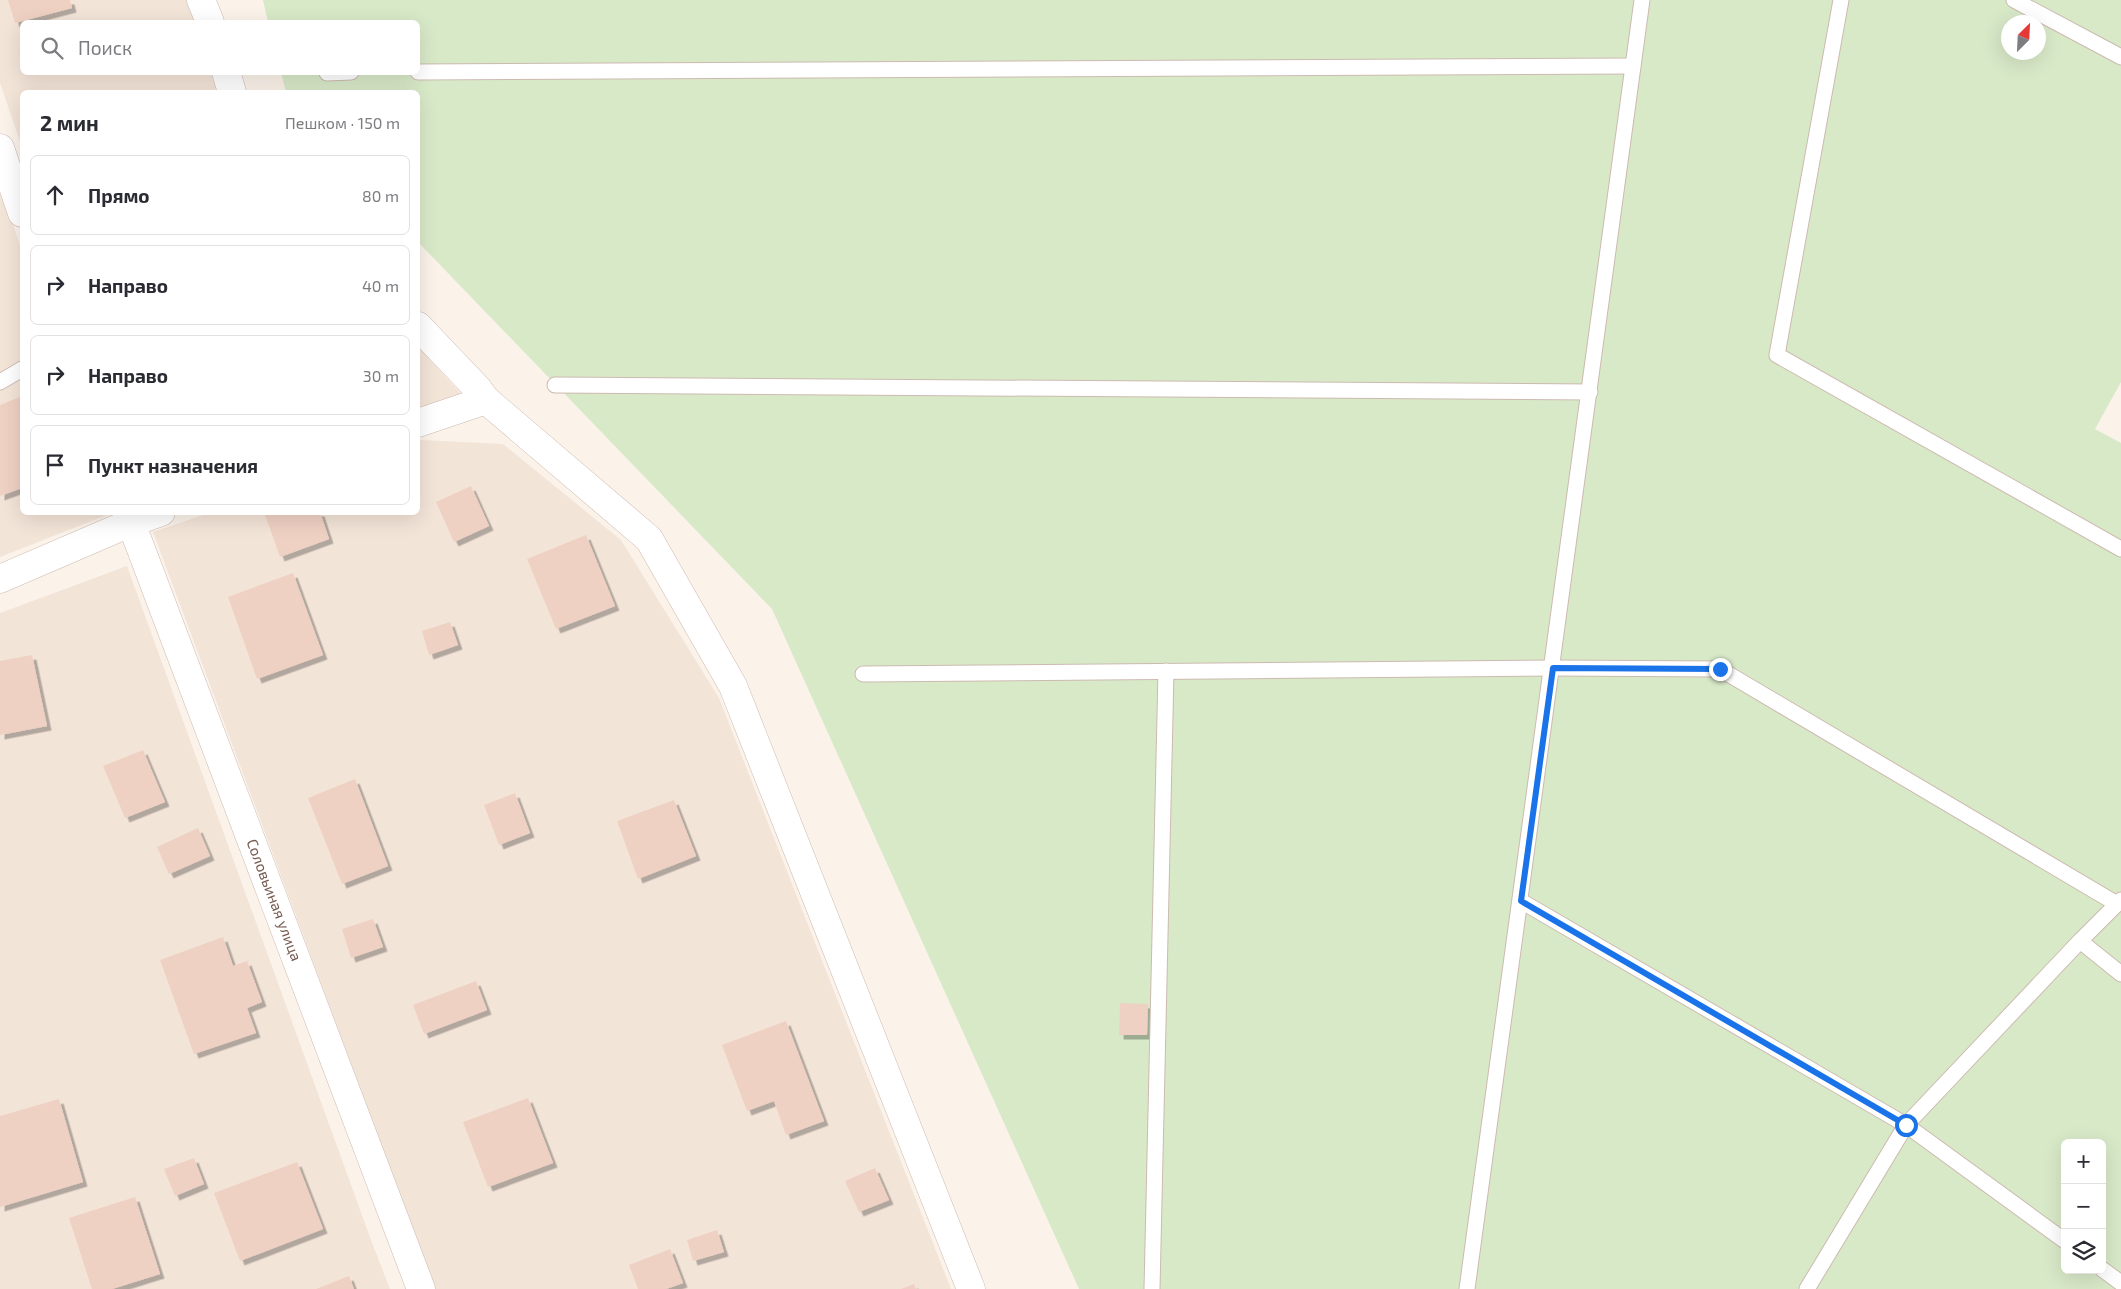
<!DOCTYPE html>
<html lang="ru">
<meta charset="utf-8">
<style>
body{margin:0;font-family:"Exo 2",sans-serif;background:#f2f2f3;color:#2b2b33}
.controls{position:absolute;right:15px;bottom:15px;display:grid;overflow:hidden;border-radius:8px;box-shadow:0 5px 20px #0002}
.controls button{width:45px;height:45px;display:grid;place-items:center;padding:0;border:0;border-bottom:1px solid #e1e1e2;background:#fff;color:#2b2b33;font:25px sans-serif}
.compass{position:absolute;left:2001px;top:15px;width:45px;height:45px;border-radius:50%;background:#fff;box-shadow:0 5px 20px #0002;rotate:24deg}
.stop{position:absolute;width:15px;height:15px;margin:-11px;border:4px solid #1a73e8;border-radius:50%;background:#fff}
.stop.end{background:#1a73e8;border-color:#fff;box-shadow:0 1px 5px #0008}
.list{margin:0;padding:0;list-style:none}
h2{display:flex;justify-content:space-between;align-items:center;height:65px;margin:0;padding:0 20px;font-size:21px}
h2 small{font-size:16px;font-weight:400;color:#7c7c81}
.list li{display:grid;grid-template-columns:32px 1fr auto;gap:15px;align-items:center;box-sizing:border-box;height:80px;margin:0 10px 10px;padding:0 10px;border:1px solid #e1e1e2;border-radius:8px}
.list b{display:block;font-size:19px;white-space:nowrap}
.list em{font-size:16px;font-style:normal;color:#7c7c81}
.icon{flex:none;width:28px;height:28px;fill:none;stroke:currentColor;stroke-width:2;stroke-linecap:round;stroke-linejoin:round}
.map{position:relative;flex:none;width:2121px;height:1289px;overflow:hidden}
.search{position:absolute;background:#fff;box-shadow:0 5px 20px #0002;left:20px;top:20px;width:400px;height:55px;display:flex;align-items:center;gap:12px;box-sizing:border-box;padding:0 18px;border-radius:8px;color:#7c7c81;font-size:19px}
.panel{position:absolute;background:#fff;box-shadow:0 5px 20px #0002;left:20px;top:90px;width:400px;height:425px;border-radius:8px}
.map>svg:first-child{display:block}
.residential{fill:#f3e4d8}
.green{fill:#d8e9c8;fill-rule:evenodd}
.building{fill:#efd1c3;filter:url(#shadow)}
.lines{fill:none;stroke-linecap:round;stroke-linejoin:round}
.service-casing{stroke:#cdbab0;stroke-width:17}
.minor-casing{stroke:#cdbab0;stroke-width:29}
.service{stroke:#fff;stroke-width:15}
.minor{stroke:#fff;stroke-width:28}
.route{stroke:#1a73e8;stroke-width:6}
.labels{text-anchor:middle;stroke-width:4;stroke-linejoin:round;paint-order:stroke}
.street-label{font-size:15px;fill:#75594e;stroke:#fef7f0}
</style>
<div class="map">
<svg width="2121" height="1289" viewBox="0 0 2121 1289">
<defs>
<filter id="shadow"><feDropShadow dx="4.5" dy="4.5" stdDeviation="0" flood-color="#0004"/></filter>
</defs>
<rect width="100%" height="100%" fill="#fbf3ea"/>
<g class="residential">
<polygon points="0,0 188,0 195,22 22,22 22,72 211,73 217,92 22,92 22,147 0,83"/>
<polygon points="0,183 22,252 22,512 112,513 0,557"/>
<polygon points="418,347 462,395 418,409"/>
<polygon points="421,440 503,444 621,540 719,698 951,1289 435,1289 153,532 209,513 418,512 418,441"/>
<polygon points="127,566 371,1240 390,1289 0,1289 0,613"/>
</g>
<path class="green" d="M 263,0 L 2121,0 L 2121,382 L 2095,429 L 2121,443 L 2121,1289 L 1079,1289 L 772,609 L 418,242 L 418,92 L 286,92 L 281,73 L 418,72 L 418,22 L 268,22 ZM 2008,22 L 2038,22 L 2038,52 L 2008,52 ZM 2065,1143 L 2102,1143 L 2102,1270 L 2065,1270 Z"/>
<g class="building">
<polygon points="8,0 70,0 72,8 15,23"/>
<polygon points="22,396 22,488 0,496 0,405"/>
<polygon points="471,486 489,526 454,542 436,502"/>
<polygon points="264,512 320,512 329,539 280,557"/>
<polygon points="586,535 615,606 556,629 527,559"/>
<polygon points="293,573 323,655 257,679 228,597"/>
<polygon points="450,622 458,645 429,655 422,631"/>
<polygon points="32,655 47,726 0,735 0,661"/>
<polygon points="143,750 165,802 125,818 103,766"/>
<polygon points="355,779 388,866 342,884 308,798"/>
<polygon points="515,793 530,833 499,845 484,805"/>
<polygon points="674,800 696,856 638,879 617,821"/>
<polygon points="198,828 210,856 169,874 157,847"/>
<polygon points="373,919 383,947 351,958 342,929"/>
<polygon points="223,937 233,966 247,961 262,1002 247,1008 256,1033 194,1054 160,960"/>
<polygon points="476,981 487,1010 424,1034 413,1005"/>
<polygon points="1120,1003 1148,1004 1147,1035 1119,1035"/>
<polygon points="786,1021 824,1121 786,1135 774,1101 747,1111 722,1045"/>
<polygon points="528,1098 553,1163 488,1187 463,1122"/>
<polygon points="59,1099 83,1182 0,1207 0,1116"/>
<polygon points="194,1158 204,1184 175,1196 164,1169"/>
<polygon points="297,1162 323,1229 240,1261 214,1193"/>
<polygon points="875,1168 889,1200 859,1212 845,1181"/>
<polygon points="135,1197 160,1274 112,1289 92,1289 69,1218"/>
<polygon points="717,1230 724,1252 693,1261 687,1240"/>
<polygon points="670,1249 683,1283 666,1289 638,1289 629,1265"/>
<polygon points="349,1276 354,1289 316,1289"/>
<polygon points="914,1284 916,1289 901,1289"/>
</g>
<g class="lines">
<defs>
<g id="service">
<polyline points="1841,0 1777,355 2121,549"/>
<polyline points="2014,0 2121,57"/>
<polyline points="418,72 1633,66"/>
<polyline points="327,73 351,72"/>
<polyline points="0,382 22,369"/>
<polyline points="555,385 1590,392"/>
<polyline points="863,674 1553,668 1720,669 2117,904"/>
<polyline points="1521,901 1906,1125 2065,1241"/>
<polyline points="2080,941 2121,974"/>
<polyline points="2102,1269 2121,1283"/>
<polyline points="1152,1289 1166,671"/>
<polyline points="1467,1289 1642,0"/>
<polyline points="1807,1289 1906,1125 2080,941 2121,900"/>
</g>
<g id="minor">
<polyline points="201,0 210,22"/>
<polyline points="226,72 232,92"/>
<polyline points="0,148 22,213"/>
<polyline points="418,326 477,388 486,400 649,539 733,686 971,1289"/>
<polyline points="418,423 486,400"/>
<path id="s1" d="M 127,512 L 421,1289"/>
<polyline points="0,579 130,523 161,512"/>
</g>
</defs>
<use href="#service" class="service-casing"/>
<use href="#minor" class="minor-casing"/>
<use href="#service" class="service"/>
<use href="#minor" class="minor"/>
</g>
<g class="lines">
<polyline class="route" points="1720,669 1553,668 1521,901 1906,1125"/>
</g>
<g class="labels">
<g class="street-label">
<text dy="5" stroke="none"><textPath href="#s1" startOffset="415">Соловьиная улица</textPath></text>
</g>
</g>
</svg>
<div class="controls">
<button>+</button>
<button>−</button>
<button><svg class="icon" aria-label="layers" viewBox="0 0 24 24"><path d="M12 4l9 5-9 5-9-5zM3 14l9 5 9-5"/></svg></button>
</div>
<svg class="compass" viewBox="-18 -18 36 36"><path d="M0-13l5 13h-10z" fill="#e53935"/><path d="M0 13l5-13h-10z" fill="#7c7c81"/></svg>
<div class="stop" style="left:1906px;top:1125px"></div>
<div class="stop end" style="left:1720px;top:669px"></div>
<div class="search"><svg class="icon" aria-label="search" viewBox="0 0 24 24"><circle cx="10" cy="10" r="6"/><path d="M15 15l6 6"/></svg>Поиск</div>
<section class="panel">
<h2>2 мин<small>Пешком · 150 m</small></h2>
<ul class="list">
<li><svg class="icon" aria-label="ahead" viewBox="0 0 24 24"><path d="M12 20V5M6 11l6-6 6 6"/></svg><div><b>Прямо</b></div><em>80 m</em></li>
<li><svg class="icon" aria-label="right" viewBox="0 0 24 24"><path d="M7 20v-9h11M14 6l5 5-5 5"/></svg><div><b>Направо</b></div><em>40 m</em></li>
<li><svg class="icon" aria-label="right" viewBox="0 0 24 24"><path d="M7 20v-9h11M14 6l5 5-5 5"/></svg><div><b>Направо</b></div><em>30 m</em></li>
<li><svg class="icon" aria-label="arrive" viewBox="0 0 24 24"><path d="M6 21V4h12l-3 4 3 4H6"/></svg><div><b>Пункт назначения</b></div></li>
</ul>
</section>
</div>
